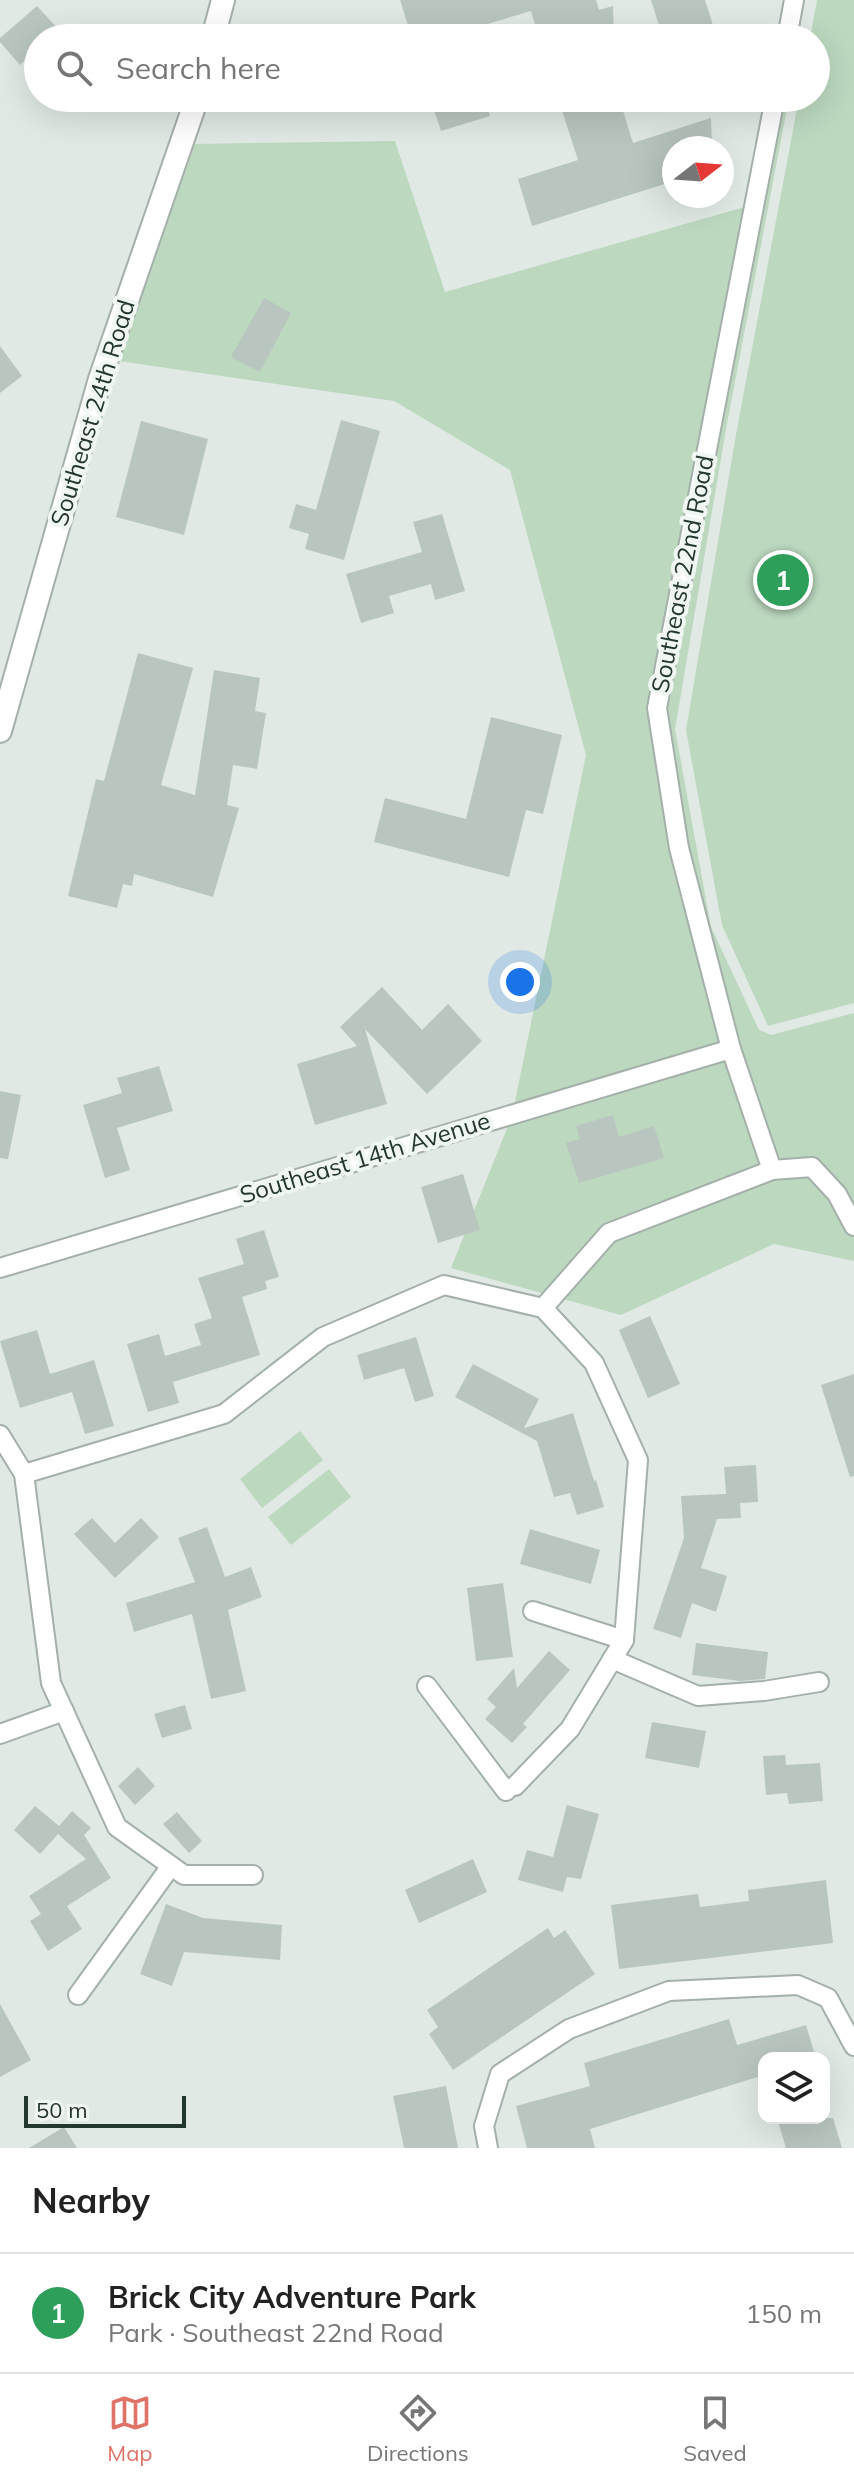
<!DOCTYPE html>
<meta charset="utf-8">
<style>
body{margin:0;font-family:Mulish,sans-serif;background:#f6f6f6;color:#222}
.controls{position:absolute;right:24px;bottom:24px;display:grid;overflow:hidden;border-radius:16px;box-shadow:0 8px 32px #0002}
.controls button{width:72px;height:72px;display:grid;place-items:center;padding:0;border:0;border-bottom:2px solid #e0e0e0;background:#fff;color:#222;font:40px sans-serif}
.compass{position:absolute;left:662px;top:136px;width:72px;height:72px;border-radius:50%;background:#fff;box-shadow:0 8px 32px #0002;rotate:73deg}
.scale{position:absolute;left:24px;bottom:20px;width:162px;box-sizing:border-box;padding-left:8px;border:4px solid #23372f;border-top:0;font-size:22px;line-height:28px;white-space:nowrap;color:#23372f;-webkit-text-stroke:6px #f0f6f2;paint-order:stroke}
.you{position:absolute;left:520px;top:982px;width:28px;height:28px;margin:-20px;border:6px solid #fff;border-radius:50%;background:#1a73e8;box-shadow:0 0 0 12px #1a73e833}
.badge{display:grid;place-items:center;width:52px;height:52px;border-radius:50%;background:#e07368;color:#fff;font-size:26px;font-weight:700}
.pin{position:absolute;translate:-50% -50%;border:4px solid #fff;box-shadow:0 2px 8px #0006}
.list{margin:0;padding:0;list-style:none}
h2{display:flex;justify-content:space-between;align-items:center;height:104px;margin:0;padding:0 32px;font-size:34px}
h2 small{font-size:26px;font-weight:400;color:#767676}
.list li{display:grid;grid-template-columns:52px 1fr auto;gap:24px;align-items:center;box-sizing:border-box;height:120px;padding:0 32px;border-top:2px solid #e0e0e0}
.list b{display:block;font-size:30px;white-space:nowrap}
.list p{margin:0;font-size:26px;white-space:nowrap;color:#767676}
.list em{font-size:26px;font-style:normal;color:#767676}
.icon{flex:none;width:44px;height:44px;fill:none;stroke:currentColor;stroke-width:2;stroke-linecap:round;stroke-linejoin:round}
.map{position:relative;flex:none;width:854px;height:2148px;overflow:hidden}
.search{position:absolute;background:#fff;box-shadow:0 8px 32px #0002;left:24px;right:24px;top:24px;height:88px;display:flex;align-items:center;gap:20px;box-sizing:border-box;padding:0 28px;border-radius:44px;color:#767676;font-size:30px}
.sheet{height:224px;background:#fff}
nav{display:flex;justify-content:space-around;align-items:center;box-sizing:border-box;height:112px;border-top:2px solid #e0e0e0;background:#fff;font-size:22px;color:#767676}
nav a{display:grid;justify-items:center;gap:4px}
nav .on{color:#e07368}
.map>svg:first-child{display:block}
.green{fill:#bcd8bf}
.building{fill:#b9c6bf}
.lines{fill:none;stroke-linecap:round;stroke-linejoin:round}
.minor-casing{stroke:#a4b0aa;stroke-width:22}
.tertiary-casing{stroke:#a4b0aa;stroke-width:26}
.minor{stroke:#fff;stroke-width:18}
.tertiary{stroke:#fff;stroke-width:22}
.labels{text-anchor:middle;stroke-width:8;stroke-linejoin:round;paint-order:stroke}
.street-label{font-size:24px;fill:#23372f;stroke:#f0f6f2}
</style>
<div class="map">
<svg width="854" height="2148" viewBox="0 0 854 2148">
<rect width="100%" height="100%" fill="#e0e9e4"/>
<g class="green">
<polygon points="817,0 854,0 854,1003 768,1026 722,925 686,730 737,429 799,98 816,98 816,38 810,38"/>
<polygon points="771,98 789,98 726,429 675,729 711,927 759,1030 771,1035 854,1013 854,1261 774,1244 621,1315 451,1268 512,1116 586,755 510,470 394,401 119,361 195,144 395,141 445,292 759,203"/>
<polygon points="300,1431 323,1460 262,1508 240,1479"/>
<polygon points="329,1469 351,1497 291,1545 268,1517"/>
</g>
<g class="building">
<polygon points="400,0 596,0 599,10 613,6 614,38 539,38 531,11 464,31 466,38 412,38"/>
<polygon points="651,0 705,0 717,38 663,38"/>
<polygon points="37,6 59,30 50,38 38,38 38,49 20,65 0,42 0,38"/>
<polygon points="430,98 485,98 490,116 441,131"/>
<polygon points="558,98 619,98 633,143 711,118 712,148 674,148 674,181 532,226 518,179 578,160"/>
<polygon points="264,298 291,313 260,372 231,357"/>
<polygon points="0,346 22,376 0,393"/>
<polygon points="341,420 380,431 344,560 305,549 309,534 289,528 296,504 316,510"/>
<polygon points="141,421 208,439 184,535 116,517"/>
<polygon points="442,514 465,591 435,600 431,584 389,596 394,613 361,623 346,574 422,552 413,522"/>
<polygon points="138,653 193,668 161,785 195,795 214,670 260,678 255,711 266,713 257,769 233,765 227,805 239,808 213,897 134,874 132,886 123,884 117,908 68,896 96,779 104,781"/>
<polygon points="491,717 562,735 543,814 526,810 509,877 374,842 385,798 466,819"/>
<polygon points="382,987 422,1030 448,1004 482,1041 427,1094 365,1029 387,1104 315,1125 297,1064 357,1046 340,1027"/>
<polygon points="159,1066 173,1111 117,1128 130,1170 105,1178 83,1105 122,1093 117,1078"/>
<polygon points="0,1091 21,1095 8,1159 0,1158"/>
<polygon points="613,1115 619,1137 654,1126 664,1158 579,1183 566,1143 580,1139 576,1126"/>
<polygon points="463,1174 480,1230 438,1243 421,1187"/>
<polygon points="264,1230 279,1277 265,1281 267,1289 242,1297 260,1355 173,1382 179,1403 148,1412 127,1344 159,1334 165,1356 201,1345 194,1324 212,1318 198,1278 244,1264 236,1239"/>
<polygon points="650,1316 680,1384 648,1398 619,1330"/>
<polygon points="37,1330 50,1374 94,1360 114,1426 85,1434 72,1392 20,1408 0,1341"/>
<polygon points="416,1337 434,1396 415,1402 404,1368 364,1380 357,1355"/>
<polygon points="473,1364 539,1399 524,1428 573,1413 594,1481 596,1480 604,1507 577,1515 570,1493 554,1497 537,1441 455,1397"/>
<polygon points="854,1374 854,1476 850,1477 821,1385"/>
<polygon points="756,1465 758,1502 740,1503 741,1518 717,1519 701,1568 727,1576 716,1612 692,1603 681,1638 653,1629 684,1538 681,1496 726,1494 724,1467"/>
<polygon points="92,1518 115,1543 141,1518 159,1537 115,1578 74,1534"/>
<polygon points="207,1527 225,1577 251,1567 262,1597 228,1610 246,1691 211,1699 192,1614 134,1632 126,1603 195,1582 178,1538"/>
<polygon points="530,1529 600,1550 591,1584 520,1564"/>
<polygon points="503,1583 513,1657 476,1661 467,1588"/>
<polygon points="696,1643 768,1652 765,1679 740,1681 692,1675"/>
<polygon points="549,1651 570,1670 523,1724 527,1727 512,1743 485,1719 496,1707 487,1699 514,1668 517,1688"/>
<polygon points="185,1705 192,1729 162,1738 154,1714"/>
<polygon points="652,1722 706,1731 699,1768 645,1758"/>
<polygon points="785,1755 786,1765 820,1763 823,1801 789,1804 787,1793 766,1795 763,1756"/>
<polygon points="138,1767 155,1786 135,1805 118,1786"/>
<polygon points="567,1805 599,1814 581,1879 567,1877 563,1892 518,1880 527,1850 553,1857"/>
<polygon points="35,1806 59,1826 72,1811 91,1828 84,1835 111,1878 67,1906 82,1929 48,1951 30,1921 41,1914 29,1896 86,1859 58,1834 40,1854 14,1830"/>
<polygon points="177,1812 202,1841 189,1853 163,1824"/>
<polygon points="473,1859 487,1892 419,1923 405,1890"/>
<polygon points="826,1880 833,1943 619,1969 611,1905 698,1894 700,1907 749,1901 748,1890"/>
<polygon points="166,1904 203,1918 282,1925 280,1960 184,1952 172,1986 140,1974"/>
<polygon points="548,1928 554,1938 565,1930 595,1974 453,2070 429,2034 438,2027 427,2010"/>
<polygon points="0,2004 31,2060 0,2077"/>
<polygon points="729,2019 737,2045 806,2025 816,2058 764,2058 764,2075 590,2129 595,2148 527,2148 516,2106 590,2086 584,2063"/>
<polygon points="446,2086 458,2148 404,2148 393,2096"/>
<polygon points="777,2118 833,2118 842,2148 786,2148"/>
<polygon points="64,2127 77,2148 29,2148"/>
</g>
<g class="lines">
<defs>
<g id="minor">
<polyline points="787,38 794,0"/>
<polyline points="772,1170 812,1167 837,1194 854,1226"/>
<polyline points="0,1268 731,1049"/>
<polyline points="543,1308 609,1233 772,1170 731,1049 679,848 657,708 775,98"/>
<polyline points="0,1435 24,1474 51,1683 117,1827 184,1875 253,1875"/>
<polyline points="24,1474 224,1414 323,1337 444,1285 543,1308 594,1363 638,1460 624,1640 570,1729 515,1786"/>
<polyline points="533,1611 624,1640"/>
<polyline points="612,1659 698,1696 764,1691 819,1682"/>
<polyline points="427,1686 506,1791"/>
<polyline points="0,1734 64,1711"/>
<polyline points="78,1995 171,1866"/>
<polyline points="488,2148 484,2126 500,2074 569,2029 669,1991 798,1985 828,1998 854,2046"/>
</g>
<g id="tertiary">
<polyline points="213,38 223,0"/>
<polyline points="0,731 100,379 197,98"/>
</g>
</defs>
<use href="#minor" class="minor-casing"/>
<use href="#tertiary" class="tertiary-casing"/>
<use href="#minor" class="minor"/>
<use href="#tertiary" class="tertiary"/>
</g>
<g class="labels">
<g class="street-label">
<text transform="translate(93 413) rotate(-73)" y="8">Southeast 24th Road</text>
<text transform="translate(683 574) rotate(-79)" y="8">Southeast 22nd Road</text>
<text transform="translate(365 1158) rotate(-17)" y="8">Southeast 14th Avenue</text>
</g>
</g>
</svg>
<div class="controls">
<button><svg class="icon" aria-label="layers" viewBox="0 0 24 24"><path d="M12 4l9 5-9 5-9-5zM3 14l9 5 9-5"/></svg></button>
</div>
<svg class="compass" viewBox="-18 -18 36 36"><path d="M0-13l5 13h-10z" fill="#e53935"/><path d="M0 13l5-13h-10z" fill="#767676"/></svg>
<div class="scale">50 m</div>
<div class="you"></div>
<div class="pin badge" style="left:783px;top:580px;background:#2e9e5b">1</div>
<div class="search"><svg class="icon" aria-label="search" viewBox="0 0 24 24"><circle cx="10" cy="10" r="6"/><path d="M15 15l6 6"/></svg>Search here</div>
</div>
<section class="sheet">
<h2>Nearby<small></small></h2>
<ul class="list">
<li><span class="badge" style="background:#2e9e5b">1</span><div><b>Brick City Adventure Park</b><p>Park · Southeast 22nd Road</p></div><em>150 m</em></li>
</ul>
</section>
<nav>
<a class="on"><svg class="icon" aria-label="map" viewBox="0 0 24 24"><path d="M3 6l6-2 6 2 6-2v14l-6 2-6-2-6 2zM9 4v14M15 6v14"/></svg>Map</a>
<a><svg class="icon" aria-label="directions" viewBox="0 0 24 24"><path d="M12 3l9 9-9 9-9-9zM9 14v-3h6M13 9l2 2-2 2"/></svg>Directions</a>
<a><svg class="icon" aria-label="saved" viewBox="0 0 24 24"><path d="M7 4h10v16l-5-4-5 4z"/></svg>Saved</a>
</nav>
